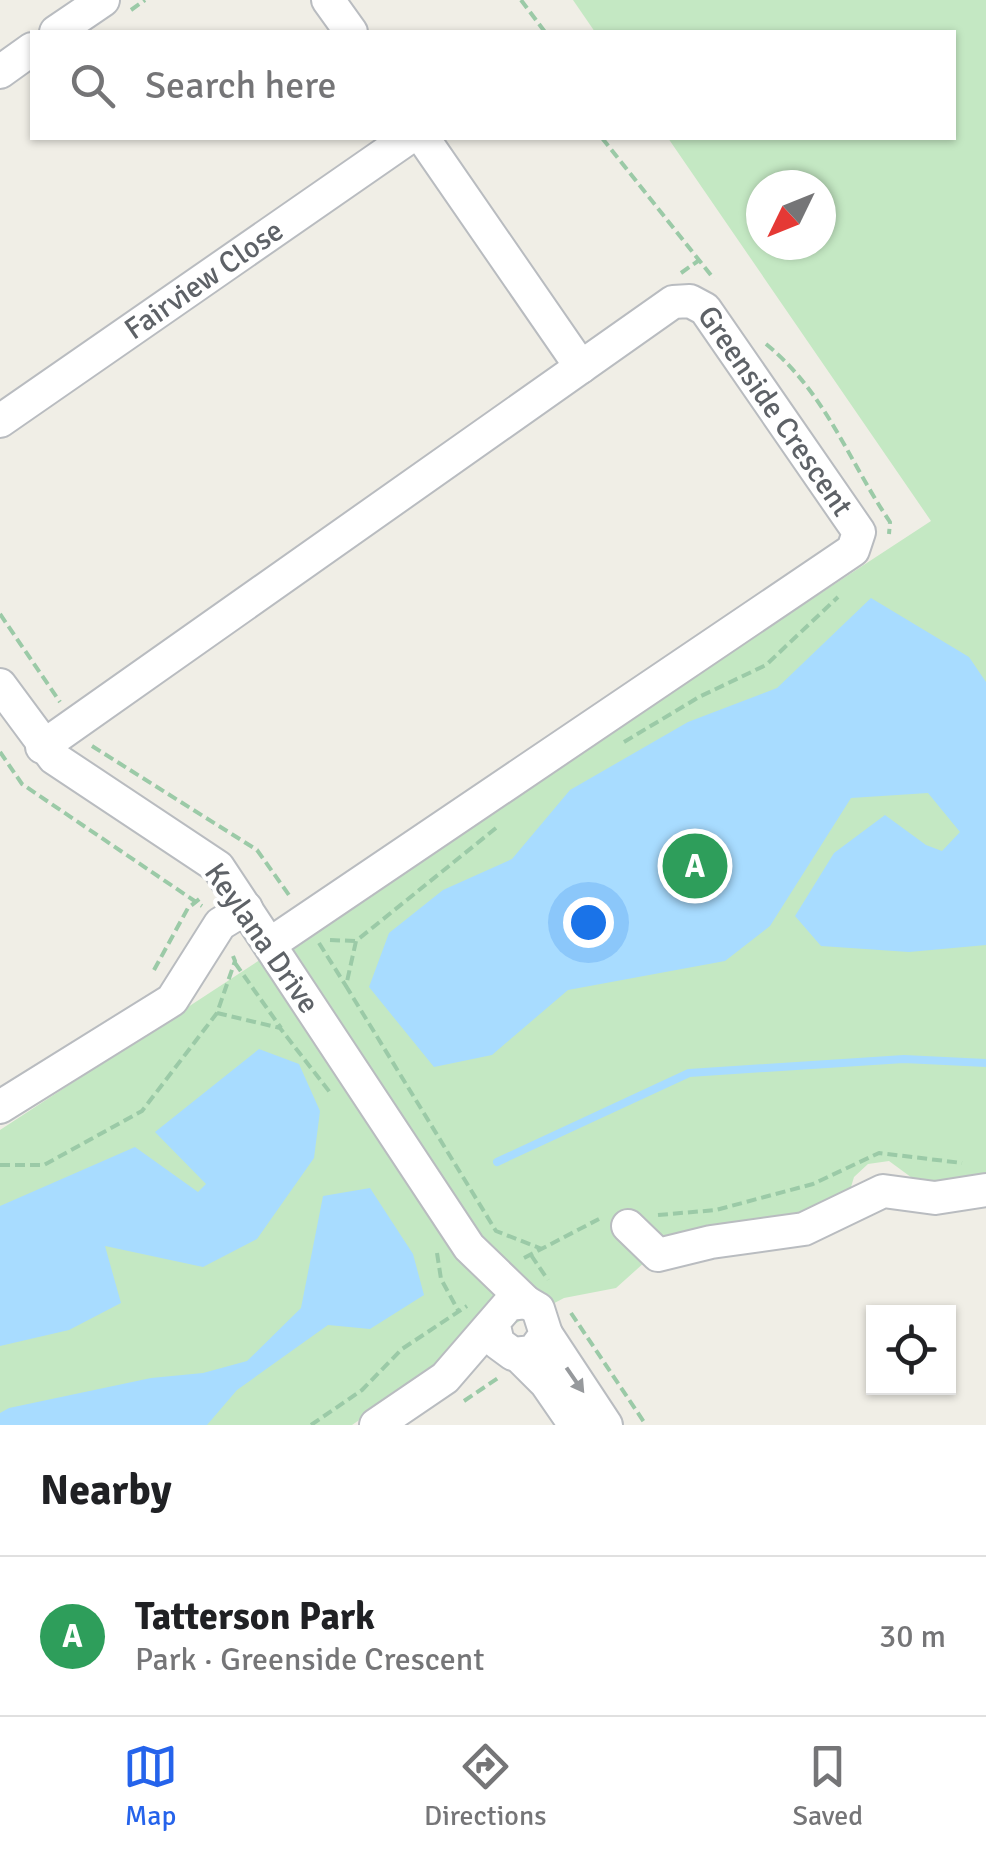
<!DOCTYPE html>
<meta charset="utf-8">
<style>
body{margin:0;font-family:Signika,sans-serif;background:#f2f2f2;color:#202124}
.controls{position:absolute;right:30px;bottom:30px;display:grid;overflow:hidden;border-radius:0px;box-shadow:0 2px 8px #0004}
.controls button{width:90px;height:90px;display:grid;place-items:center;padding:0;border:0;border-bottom:2px solid #e0e0e0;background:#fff;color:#202124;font:50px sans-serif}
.compass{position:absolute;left:746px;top:170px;width:90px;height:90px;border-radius:50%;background:#fff;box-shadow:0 2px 8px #0004;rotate:227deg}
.you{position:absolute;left:588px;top:922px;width:35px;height:35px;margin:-25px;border:8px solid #fff;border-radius:50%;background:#1a73e8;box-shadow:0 0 0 15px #1a73e833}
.badge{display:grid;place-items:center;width:65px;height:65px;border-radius:50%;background:#2563eb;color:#fff;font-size:32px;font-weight:700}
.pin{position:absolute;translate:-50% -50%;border:5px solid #fff;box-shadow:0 2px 10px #0006}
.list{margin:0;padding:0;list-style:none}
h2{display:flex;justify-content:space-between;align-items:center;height:130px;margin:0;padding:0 40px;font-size:42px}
h2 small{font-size:32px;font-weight:400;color:#757577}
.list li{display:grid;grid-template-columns:65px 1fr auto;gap:30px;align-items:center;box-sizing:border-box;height:160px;padding:0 40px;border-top:2px solid #e0e0e0}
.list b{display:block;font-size:38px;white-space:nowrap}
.list p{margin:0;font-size:32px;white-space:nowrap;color:#757577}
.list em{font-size:32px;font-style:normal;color:#757577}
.icon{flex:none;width:55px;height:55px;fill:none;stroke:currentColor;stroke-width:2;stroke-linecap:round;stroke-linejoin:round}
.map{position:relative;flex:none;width:986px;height:1425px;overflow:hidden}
.search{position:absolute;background:#fff;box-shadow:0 2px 8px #0004;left:30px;right:30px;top:30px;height:110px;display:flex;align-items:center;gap:25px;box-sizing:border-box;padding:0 35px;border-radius:0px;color:#757577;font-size:38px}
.sheet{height:290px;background:#fff}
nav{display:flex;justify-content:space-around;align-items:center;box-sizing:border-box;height:140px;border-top:2px solid #e0e0e0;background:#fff;font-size:28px;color:#757577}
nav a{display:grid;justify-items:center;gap:5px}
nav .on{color:#2563eb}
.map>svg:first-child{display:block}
.green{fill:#c4e8c3;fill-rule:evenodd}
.water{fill:#a8dcff}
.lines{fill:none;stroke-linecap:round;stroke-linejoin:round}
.stream{stroke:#a8dcff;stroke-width:8}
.minor-casing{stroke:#b9bcc0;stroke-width:36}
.path{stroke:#9bcaa7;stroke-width:4;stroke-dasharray:10 5;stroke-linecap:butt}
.minor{stroke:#fff;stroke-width:32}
.oneway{fill:#96999c}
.labels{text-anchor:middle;stroke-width:8;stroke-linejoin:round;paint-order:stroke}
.street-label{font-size:30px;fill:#5e6267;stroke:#fff}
</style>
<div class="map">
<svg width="986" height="1425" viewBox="0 0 986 1425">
<rect width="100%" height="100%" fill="#f0eee6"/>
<path class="green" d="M 573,0 L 986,0 L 986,1179 L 919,1183 L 889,1161 L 868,1164 L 854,1177 L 848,1197 L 819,1214 L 665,1244 L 616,1288 L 564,1298 L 457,1354 L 352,1425 L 0,1425 L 0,1130 L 931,521 L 668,138 L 954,138 L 954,32 L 595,32 ZM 761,185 L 821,185 L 821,245 L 761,245 Z"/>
<g class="water">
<polygon points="871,598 969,657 986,682 986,945 909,952 821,946 795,916 834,853 885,815 926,845 942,851 960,832 928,793 851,798 770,926 725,961 568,990 492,1055 434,1067 369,987 389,933 443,890 512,859 570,790 688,722 777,688"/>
<polygon points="259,1049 299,1064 320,1111 314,1158 257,1239 203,1267 105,1246 121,1303 69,1330 0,1346 0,1206 135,1147 198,1192 206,1184 155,1132"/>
<polygon points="370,1188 413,1254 424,1295 370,1329 328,1325 237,1390 207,1425 0,1425 0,1413 9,1408 151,1378 203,1373 247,1361 301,1308 323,1196"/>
</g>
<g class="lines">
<polyline class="stream" points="497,1162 689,1073 904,1059 986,1063"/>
<defs>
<g id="minor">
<polyline points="328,0 351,32"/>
<polyline points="56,32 103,0"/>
<polyline points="0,72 32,49"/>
<polyline points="423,138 581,367"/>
<path id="s1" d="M 0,421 L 408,138"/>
<polyline points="0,685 54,758 218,867 469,1247 526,1302"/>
<path id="s2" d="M 42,747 L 673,302 L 690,301 L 705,309 L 859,532 L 853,550 L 270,944"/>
<polyline points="0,1107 172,1000 220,924 246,908"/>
<polyline points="628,1226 658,1255 711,1242 804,1229 883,1191 935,1198 986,1190"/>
<polyline points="546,1334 606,1425"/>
<polyline points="518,1355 546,1383 575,1425"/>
<polyline points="376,1425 445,1378 509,1304 526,1302 538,1309 546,1334 533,1352 513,1354 498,1343 494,1326"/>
</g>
</defs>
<use href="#minor" class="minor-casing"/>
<g class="path">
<polyline points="521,0 545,32"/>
<polyline points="131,10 145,0"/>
<polyline points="602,138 714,279"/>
<polyline points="681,273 698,261"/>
<path d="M 766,344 C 826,393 848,460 890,522 L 889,534"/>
<polyline points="0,614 60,702"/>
<polyline points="624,742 699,697 766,665 838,597"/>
<polyline points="92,746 257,850 289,895"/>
<polyline points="0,752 22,784 202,906"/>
<polyline points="496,828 356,941 346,986 496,1231 542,1249"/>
<polyline points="330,940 356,941"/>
<polyline points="319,943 346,986"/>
<polyline points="235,963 281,1028"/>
<polyline points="154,970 188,908 203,896"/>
<polyline points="217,1013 280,1028 332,1095"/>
<polyline points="0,1165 44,1165 142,1111 217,1013 235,961 233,956"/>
<polyline points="658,1215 716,1210 813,1184 879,1153 962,1163"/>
<polyline points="437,1253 441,1279 459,1312"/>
<polyline points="531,1255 548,1280"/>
<polyline points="524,1258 599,1219"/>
<polyline points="571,1313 646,1425"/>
<polyline points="464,1401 498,1378"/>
<polyline points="311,1425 362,1390 402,1349 467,1306"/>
</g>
<use href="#minor" class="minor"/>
</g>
<defs><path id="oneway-solid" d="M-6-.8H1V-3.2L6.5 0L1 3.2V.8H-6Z" transform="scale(2.5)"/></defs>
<use class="oneway" href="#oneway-solid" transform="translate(575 1380) rotate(55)"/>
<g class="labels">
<g class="street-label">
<text dy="10" stroke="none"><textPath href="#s1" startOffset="248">Fairview Close</textPath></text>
<text dy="10" stroke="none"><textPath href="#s2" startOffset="930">Greenside Crescent</textPath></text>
<text transform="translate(262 938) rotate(55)" y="10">Keylana Drive</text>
</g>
</g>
</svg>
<div class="controls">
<button><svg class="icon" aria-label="locate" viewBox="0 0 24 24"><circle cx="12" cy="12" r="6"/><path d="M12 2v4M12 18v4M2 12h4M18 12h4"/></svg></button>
</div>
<svg class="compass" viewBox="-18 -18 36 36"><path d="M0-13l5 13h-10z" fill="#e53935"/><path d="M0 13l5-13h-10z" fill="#757577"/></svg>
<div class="you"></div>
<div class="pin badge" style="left:695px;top:866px;background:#2e9e5b">A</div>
<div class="search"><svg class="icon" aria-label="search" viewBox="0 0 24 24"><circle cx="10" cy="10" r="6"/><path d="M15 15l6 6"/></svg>Search here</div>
</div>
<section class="sheet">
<h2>Nearby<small></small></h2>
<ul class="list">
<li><span class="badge" style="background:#2e9e5b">A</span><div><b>Tatterson Park</b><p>Park · Greenside Crescent</p></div><em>30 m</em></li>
</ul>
</section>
<nav>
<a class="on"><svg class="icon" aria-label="map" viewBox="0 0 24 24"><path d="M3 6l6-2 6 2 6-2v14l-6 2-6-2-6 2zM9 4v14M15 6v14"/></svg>Map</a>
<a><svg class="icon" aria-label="directions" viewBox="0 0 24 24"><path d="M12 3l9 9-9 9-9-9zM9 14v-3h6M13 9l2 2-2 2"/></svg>Directions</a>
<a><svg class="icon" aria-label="saved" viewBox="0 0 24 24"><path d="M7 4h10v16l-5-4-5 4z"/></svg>Saved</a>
</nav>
